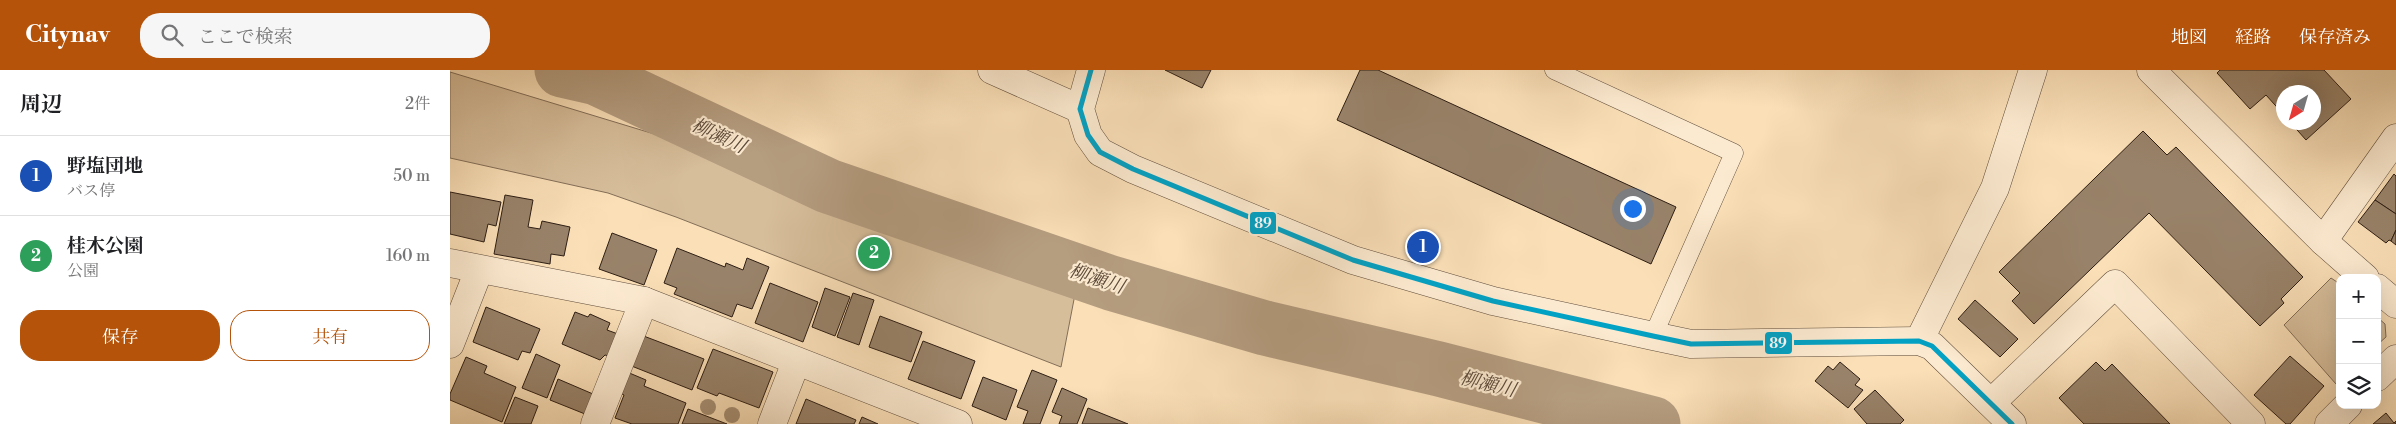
<!DOCTYPE html>
<html lang="ja">
<meta charset="utf-8">
<style>
body{margin:0;font-family:"Libre Bodoni","Noto Serif JP",serif;background:#f6f6f6;color:#202124}
.controls{position:absolute;right:15px;bottom:15px;display:grid;overflow:hidden;border-radius:10px;box-shadow:0 5px 20px #0002}
.controls button{width:45px;height:45px;display:grid;place-items:center;padding:0;border:0;border-bottom:1px solid #e0e0e0;background:#fff;color:#202124;font:25px sans-serif}
.compass{position:absolute;left:1826px;top:15px;width:45px;height:45px;border-radius:50%;background:#fff;box-shadow:0 5px 20px #0002;rotate:217deg}
.you{position:absolute;left:1182px;top:138px;width:18px;height:18px;margin:-12px;border:4px solid #fff;border-radius:50%;background:#1a73e8;box-shadow:0 0 0 8px #1a73e833}
.badge{display:grid;place-items:center;width:32px;height:32px;border-radius:50%;background:#b45309;color:#fff;font-size:16px;font-weight:700}
.pin{position:absolute;translate:-50% -50%;border:2px solid #fff;box-shadow:0 1px 5px #0006}
.list{margin:0;padding:0;list-style:none}
h2{display:flex;justify-content:space-between;align-items:center;height:65px;margin:0;padding:0 20px;font-size:21px}
h2 small{font-size:16px;font-weight:400;color:#757577}
.list li{display:grid;grid-template-columns:32px 1fr auto;gap:15px;align-items:center;box-sizing:border-box;height:80px;padding:0 20px;border-top:1px solid #e0e0e0}
.list b{display:block;font-size:19px;white-space:nowrap}
.list p{margin:0;font-size:16px;white-space:nowrap;color:#757577}
.list em{font-size:16px;font-style:normal;color:#757577}
.actions{display:flex;gap:10px;padding:15px 20px}
.actions a{flex:1;padding:11px 0;border:1px solid #b45309;border-radius:20px;text-align:center;font-size:18px;color:#b45309}
.actions .main{background:#b45309;color:#fff}
.icon{flex:none;width:28px;height:28px;fill:none;stroke:currentColor;stroke-width:2;stroke-linecap:round;stroke-linejoin:round}
.map{position:relative;flex:none;width:1946px;height:354px;overflow:hidden}
header{display:flex;align-items:center;gap:30px;box-sizing:border-box;height:70px;padding:0 25px;background:#b45309;color:#fff}
header strong{font-size:24px}
nav{display:flex;gap:28px;margin-inline-start:auto;font-size:18px}
.search{width:350px;height:45px;background:#f6f6f6;display:flex;align-items:center;gap:12px;box-sizing:border-box;padding:0 18px;border-radius:20px;color:#757577;font-size:19px}
main{display:flex}
aside{flex:1;background:#fff}
.map>svg:first-child{display:block}
.green{fill:#d7be9b;stroke:#826e58}
.lines{fill:none;stroke-linecap:round;stroke-linejoin:round}
.river{stroke:#b59d80;stroke-width:55}
.building{fill:#988269;stroke:#2e1e14}
.lane-casing{stroke:#614e3d;stroke-width:19}
.street-casing{stroke:#614e3d;stroke-width:29}
.lane{stroke:#fcead0;stroke-width:18}
.street{stroke:#fcead0;stroke-width:28}
.bus-1-casing{stroke:#fcead0;stroke-width:9}
.bus-1{stroke:#02a2c5;stroke-width:5}
.tree{fill:#a68f73}
.labels{text-anchor:middle;stroke-width:4.5;stroke-linejoin:round;paint-order:stroke}
.water-label{font-size:19px;font-style:italic;fill:#5d4a3a;stroke:#fcead0}
.line-badge{stroke:#fcead0;stroke-width:2}
.badge-label{font-size:14px;text-anchor:middle;font-weight:bold;fill:#fff}
</style>
<header>
<strong>Citynav</strong>
<div class="search"><svg class="icon" aria-label="search" viewBox="0 0 24 24"><circle cx="10" cy="10" r="6"/><path d="M15 15l6 6"/></svg>ここで検索</div>
<nav><a>地図</a><a>経路</a><a>保存済み</a></nav>
</header>
<main>
<aside>
<h2>周辺<small>2件</small></h2>
<ul class="list">
<li><span class="badge" style="background:#1a4fb4">1</span><div><b>野塩団地</b><p>バス停</p></div><em>50 m</em></li>
<li><span class="badge" style="background:#2e9e5b">2</span><div><b>桂木公園</b><p>公園</p></div><em>160 m</em></li>
</ul>
<div class="actions"><a class="main">保存</a><a>共有</a></div>
</aside>
<div class="map">
<svg width="1946" height="354" viewBox="0 0 1946 354">
<rect width="100%" height="100%" fill="#fadfb7"/>
<filter id="stains"><feTurbulence type="fractalNoise" baseFrequency=".004" numOctaves="4"/><feColorMatrix values="0 0 0 0 .2 0 0 0 0 .09 0 0 0 0 .02 0 0 0 .5 -.17"/></filter>
<radialGradient id="worn" r=".72"><stop offset=".6" stop-color="#630" stop-opacity="0"/><stop offset="1" stop-color="#630" stop-opacity=".3"/></radialGradient>
<g class="green">
<polygon points="0,2 257,80 626,219 611,297 226,147 158,123 0,88"/>
<polygon points="1881,208 1890,214 1890,310 1886,314 1834,255"/>
<polygon points="1927,247 1935,254 1936,267 1927,275"/>
</g>
<g class="lines">
<polyline class="river" points="112,0 147,8 378,116 661,213 815,258 989,299 1203,354"/>
</g>
<g class="building">
<polygon points="715,0 761,0 752,18"/>
<polygon points="910,0 928,0 1226,137 1201,194 887,50"/>
<polygon points="1770,0 1874,0 1901,29 1856,70 1840,52 1864,52 1864,22 1834,22 1834,45 1816,25 1800,39 1767,3"/>
<polygon points="1693,61 1717,85 1726,77 1853,207 1831,229 1834,233 1810,256 1699,143 1584,254 1562,231 1570,223 1549,202"/>
<polygon points="1944,104 1946,106 1946,144 1925,130"/>
<polygon points="0,122 51,132 46,156 38,154 34,172 0,164"/>
<polygon points="55,125 83,130 78,157 90,159 92,151 120,157 114,186 101,184 100,194 44,184"/>
<polygon points="1925,130 1946,144 1946,160 1941,171 1939,170 1936,173 1908,152"/>
<polygon points="1946,160 1946,175 1941,171"/>
<polygon points="162,163 207,180 194,215 149,199"/>
<polygon points="227,178 275,197 276,193 293,200 297,188 319,197 302,239 287,234 282,247 224,224 227,218 214,213"/>
<polygon points="320,213 368,232 353,272 305,253"/>
<polygon points="375,218 400,227 385,266 362,257"/>
<polygon points="403,223 424,230 409,275 387,267"/>
<polygon points="1525,230 1568,269 1550,287 1508,249"/>
<polygon points="36,237 90,259 80,283 72,281 68,290 23,272"/>
<polygon points="125,242 138,247 140,244 160,253 157,260 168,264 159,286 155,285 150,290 112,274"/>
<polygon points="430,246 472,262 461,292 419,277"/>
<polygon points="191,265 254,289 242,320 179,295"/>
<polygon points="473,271 525,291 511,329 458,309"/>
<polygon points="263,279 323,302 309,338 269,323 267,326 247,318"/>
<polygon points="86,284 110,295 97,328 72,318"/>
<polygon points="1840,286 1874,316 1840,354 1836,354 1804,325"/>
<polygon points="16,287 37,296 34,303 66,317 52,352 0,330 0,324"/>
<polygon points="1390,292 1410,309 1405,315 1413,320 1398,338 1365,311 1378,296 1383,300"/>
<polygon points="1646,292 1655,301 1662,294 1720,354 1634,354 1609,328"/>
<polygon points="582,300 607,310 590,354 573,354 578,341 567,337"/>
<polygon points="177,302 196,310 194,316 236,333 228,354 182,354 165,348 174,325 170,323"/>
<polygon points="533,307 567,320 556,350 522,336"/>
<polygon points="108,309 143,324 135,344 100,330"/>
<polygon points="612,318 637,329 627,354 609,354 612,346 602,342"/>
<polygon points="1425,320 1454,350 1450,354 1417,354 1404,339"/>
<polygon points="65,327 88,336 81,354 54,354"/>
<polygon points="356,329 406,350 404,354 346,354"/>
<polygon points="638,338 678,354 632,354"/>
<polygon points="238,339 277,354 232,354"/>
<polygon points="1936,343 1944,353 1946,351 1946,354 1923,354"/>
<polygon points="412,347 428,354 409,354"/>
</g>
<g class="lines">
<defs>
<polyline id="lane" points="1104,0 1284,83 1203,266"/>
<g id="street">
<polyline points="542,0 630,39"/>
<polyline points="641,0 630,39 638,65 650,82 683,99 903,190 1043,231 1203,266 1241,274 1469,271 1482,276 1562,354"/>
<polyline points="1701,0 1873,171 1915,208"/>
<polyline points="1873,171 1946,68"/>
<polyline points="0,193 194,231 508,354"/>
<polyline points="1927,218 1946,234"/>
<polyline points="1469,271 1545,118 1583,0"/>
<polyline points="0,274 29,200"/>
<polyline points="1927,307 1946,289"/>
<polyline points="1541,333 1665,214 1801,354"/>
<polyline points="145,354 194,231"/>
<polyline points="322,354 346,292"/>
<polyline points="1879,354 1898,335"/>
</g>
</defs>
<use href="#lane" class="lane-casing"/>
<use href="#street" class="street-casing"/>
<use href="#lane" class="lane"/>
<use href="#street" class="street"/>
<defs>
<polyline id="bus-1" points="641,0 630,39 638,65 650,82 683,99 903,190 1043,231 1203,266 1241,274 1469,271 1482,276 1562,354"/>
</defs>
<use href="#bus-1" class="bus-1-casing"/>
<use href="#bus-1" class="bus-1"/>
</g>
<g class="tree">
<circle cx="258" cy="337" r="8"/>
<circle cx="282" cy="345" r="8"/>
</g>
<g class="labels">
<g class="water-label">
<text transform="translate(269 65) rotate(25)" y="7">柳瀬川</text>
<text transform="translate(647 208) rotate(18)" y="7">柳瀬川</text>
<text transform="translate(1038 313) rotate(14)" y="7">柳瀬川</text>
</g>
</g>
<g class="line-badge">
<rect x="799" y="141" width="28" height="24" rx="5" fill="#02a2c5"/>
<rect x="1314" y="261" width="29" height="24" rx="5" fill="#02a2c5"/>
</g>
<g class="badge-label">
<text x="813" y="158">89</text>
<text x="1328" y="278">89</text>
</g>
<rect width="100%" height="100%" filter="url(#stains)"/>
<rect width="100%" height="100%" fill="url(#worn)"/>
</svg>
<div class="controls">
<button>+</button>
<button>−</button>
<button><svg class="icon" aria-label="layers" viewBox="0 0 24 24"><path d="M12 4l9 5-9 5-9-5zM3 14l9 5 9-5"/></svg></button>
</div>
<svg class="compass" viewBox="-18 -18 36 36"><path d="M0-13l5 13h-10z" fill="#e53935"/><path d="M0 13l5-13h-10z" fill="#757577"/></svg>
<div class="you"></div>
<div class="pin badge" style="left:973px;top:177px;background:#1a4fb4">1</div>
<div class="pin badge" style="left:424px;top:183px;background:#2e9e5b">2</div>
</div>
</main>
